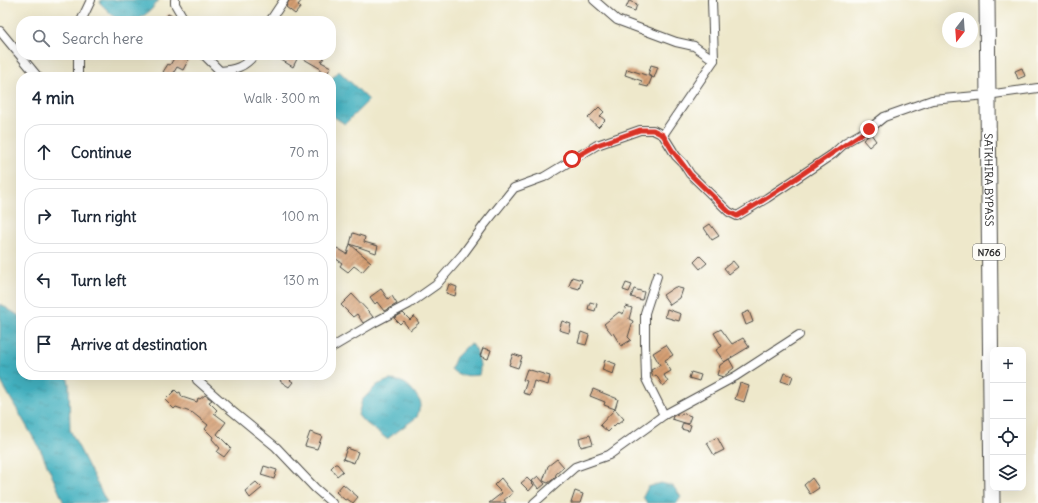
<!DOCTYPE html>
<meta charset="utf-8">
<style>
body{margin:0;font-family:Delius,sans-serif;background:#f6f6f7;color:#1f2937}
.controls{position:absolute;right:12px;bottom:12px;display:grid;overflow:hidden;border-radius:8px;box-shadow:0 4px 16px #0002}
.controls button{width:36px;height:36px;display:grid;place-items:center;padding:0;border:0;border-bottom:1px solid #e0e1e3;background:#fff;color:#1f2937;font:20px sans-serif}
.compass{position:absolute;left:942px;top:12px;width:36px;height:36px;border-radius:50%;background:#fff;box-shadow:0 4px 16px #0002;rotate:197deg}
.stop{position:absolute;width:12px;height:12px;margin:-9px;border:3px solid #d93025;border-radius:50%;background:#fff}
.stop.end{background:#d93025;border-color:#fff;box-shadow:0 1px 4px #0008}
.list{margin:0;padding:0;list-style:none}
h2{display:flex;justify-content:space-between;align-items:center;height:52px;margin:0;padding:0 16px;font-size:17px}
h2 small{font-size:13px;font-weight:400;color:#747a83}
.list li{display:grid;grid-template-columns:26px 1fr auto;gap:12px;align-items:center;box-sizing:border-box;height:56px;margin:0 8px 8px;padding:0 8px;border:1px solid #e0e1e3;border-radius:16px}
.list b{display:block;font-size:15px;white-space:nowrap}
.list em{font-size:13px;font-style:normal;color:#747a83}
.icon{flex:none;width:22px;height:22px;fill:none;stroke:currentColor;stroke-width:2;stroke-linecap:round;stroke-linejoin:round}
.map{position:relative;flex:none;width:1038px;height:503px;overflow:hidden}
.search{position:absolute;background:#fff;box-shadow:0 4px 16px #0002;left:16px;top:16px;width:320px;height:44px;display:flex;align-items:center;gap:10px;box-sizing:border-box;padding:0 14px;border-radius:16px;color:#747a83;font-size:15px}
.panel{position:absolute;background:#fff;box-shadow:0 4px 16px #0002;left:16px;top:72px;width:320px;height:308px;border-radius:16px}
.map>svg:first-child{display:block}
.water{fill:url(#water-ripples);stroke:#376e75}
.building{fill:url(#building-hatch)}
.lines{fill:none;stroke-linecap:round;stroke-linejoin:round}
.street-casing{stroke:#484743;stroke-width:10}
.highway-casing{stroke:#484743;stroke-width:17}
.street{stroke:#fff;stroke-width:8}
.highway{stroke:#fff;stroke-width:15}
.route{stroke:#d93025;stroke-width:5}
.labels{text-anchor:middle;stroke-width:3;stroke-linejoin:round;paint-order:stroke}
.shield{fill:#fdfcf7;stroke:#6a6a68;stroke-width:1}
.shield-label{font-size:10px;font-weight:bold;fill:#2b2b2b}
.street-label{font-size:11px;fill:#2b2b2b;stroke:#fdfcf7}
</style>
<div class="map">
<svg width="1038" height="503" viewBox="0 0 1038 503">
<defs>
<pattern id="water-ripples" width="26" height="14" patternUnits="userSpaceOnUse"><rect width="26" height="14" fill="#43b0bf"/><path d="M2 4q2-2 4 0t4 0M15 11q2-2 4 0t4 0" fill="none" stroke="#388f9b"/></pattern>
<pattern id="building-hatch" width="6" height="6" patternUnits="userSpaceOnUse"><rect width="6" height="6" fill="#d49e72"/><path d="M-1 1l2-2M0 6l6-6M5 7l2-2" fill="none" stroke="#ac815e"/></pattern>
</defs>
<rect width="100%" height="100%" fill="#fdfcf7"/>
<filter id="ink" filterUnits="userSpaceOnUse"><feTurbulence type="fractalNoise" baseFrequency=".025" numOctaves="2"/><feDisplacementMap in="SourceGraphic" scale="8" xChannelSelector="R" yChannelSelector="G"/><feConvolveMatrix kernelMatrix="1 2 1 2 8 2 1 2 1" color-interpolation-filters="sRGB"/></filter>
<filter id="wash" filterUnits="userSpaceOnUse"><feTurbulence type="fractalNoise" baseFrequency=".012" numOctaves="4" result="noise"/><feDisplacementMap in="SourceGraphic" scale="16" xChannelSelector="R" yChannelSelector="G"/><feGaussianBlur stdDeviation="0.9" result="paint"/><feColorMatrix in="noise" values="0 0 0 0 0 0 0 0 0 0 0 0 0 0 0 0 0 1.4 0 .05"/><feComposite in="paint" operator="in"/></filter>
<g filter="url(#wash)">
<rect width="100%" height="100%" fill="#eee8cb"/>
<g class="water">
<polygon points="101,0 159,0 151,10 137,21 118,21 100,3"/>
<polygon points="339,71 369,100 345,124 331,115 331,79"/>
<polygon points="0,304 21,317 21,375 67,375 69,384 70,430 107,503 64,503 41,451 0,380"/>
<path d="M 469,344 L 473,345 C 478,355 482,364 479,375 C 469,376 458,377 451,369 L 456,357 Z"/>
<path d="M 389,380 C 407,380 412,388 421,403 L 417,417 L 387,439 L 362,420 L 358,415 L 362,400 L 377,385 Z"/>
<polygon points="661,483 673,486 681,497 677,503 647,503 643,497 648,487"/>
</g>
<g id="blocks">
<g class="building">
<polygon points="289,0 302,0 298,5 301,7 295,14 286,7"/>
<polygon points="629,1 637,4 635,11 626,8"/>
<polygon points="168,14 178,19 179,21 164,21"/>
<polygon points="176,55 191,55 183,70 177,67 171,77 163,72 168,64 170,65"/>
<polygon points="273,55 291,55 297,59 293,67"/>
<polygon points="297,55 319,55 324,58 321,62 331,67 325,77 316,77 321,69"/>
<polygon points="651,65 658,67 654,78 648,75"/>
<polygon points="1022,68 1025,76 1018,79 1015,71"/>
<polygon points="627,69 652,77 648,87 640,85 642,81 625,75"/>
<polygon points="599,107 604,112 600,116 605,120 598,127 588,118"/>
<polygon points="871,134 876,141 869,147 863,140"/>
<polygon points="710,224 719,236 712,240 704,228"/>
<polygon points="353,233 365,237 364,242 378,246 376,253 350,244"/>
<polygon points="350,244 371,262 362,272 354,266 348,272 340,266 342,263 332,256 337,248 347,254"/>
<polygon points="700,256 707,263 700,269 694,262"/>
<polygon points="733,261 738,267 729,274 724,268"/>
<polygon points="572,277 582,280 579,289 569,286"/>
<polygon points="626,283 632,285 629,292 623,290"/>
<polygon points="449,284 457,287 455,296 446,293"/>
<polygon points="675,287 683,289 680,298 670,305 663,295"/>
<polygon points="381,289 388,299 392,296 397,304 384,311 377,302 375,304 370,297"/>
<polygon points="634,289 644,292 642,300 631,297"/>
<polygon points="352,294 369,312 373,317 363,323 357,314 353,317 341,305"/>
<polygon points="590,302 597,304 595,311 588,309"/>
<polygon points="626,306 632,308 629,319 633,321 628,337 631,340 621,346 613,333 612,334 604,324 619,312 623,314"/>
<polygon points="667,309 681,314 679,321 665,317"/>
<polygon points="749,311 753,322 746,325 742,314"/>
<polygon points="403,313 410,320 414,316 419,323 410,330 403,321 400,324 394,318"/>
<polygon points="562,321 571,324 569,333 559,330"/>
<polygon points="721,329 732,344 743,338 749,347 724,362 716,350 722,346 714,333"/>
<polygon points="581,332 589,335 586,345 578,343"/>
<polygon points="666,345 673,355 665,360 671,371 664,375 668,382 663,386 656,375 653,377 651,370 660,365 653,353"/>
<polygon points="483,348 491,350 488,359 480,356"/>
<polygon points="513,354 522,357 518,368 509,365"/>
<polygon points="729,359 734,368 723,377 717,375 720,365"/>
<polygon points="605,360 616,364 613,374 602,370"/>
<polygon points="527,369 550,376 548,385 534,381 530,395 523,393 527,381 523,380"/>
<polygon points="691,372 701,375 699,381 689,378"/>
<polygon points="784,373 793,376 790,384 781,381"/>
<polygon points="284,375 295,375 290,380 293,382 289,387 280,381"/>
<polygon points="740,383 749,386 744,402 735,399"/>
<polygon points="593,389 618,399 615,409 604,405 605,402 590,396"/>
<polygon points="175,390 178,393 180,392 182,397 197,402 198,398 200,399 205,395 212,400 209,402 217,410 214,413 226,422 217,434 231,448 224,457 217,452 220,448 212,439 213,437 205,429 208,425 193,413 176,407 174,409 165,400"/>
<polygon points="615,409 624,419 618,424 617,423 608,432 600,425"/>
<polygon points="682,413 691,416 688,424 672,419 673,416 677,414 681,415"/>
<polygon points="683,423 691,425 689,431 681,429"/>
<polygon points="310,432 322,436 317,449 305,446"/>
<polygon points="590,435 593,444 581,447 579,438"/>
<polygon points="717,437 724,450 714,455 707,443"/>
<polygon points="347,448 358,452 354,463 343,459"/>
<polygon points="557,459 564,467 556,474 555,478 548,483 543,481 548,466"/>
<polygon points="335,464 337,464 343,471 337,476 331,468"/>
<polygon points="264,466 277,470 274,479 261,475"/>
<polygon points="538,476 545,484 539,489 532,481"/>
<polygon points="501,478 513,493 504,500 506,503 489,503 502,493 494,485"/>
<polygon points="527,478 534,485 529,491 521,483"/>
<polygon points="812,478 819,488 810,494 804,485"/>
<polygon points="256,482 262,488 250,498 245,491"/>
<polygon points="343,484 358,497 353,503 347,499 345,500 336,492"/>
<polygon points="575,491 583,494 580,503 571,503"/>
</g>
</g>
</g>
<g filter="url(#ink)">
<use href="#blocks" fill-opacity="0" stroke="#484743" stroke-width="1"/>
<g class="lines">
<defs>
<g id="street">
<polyline points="175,0 175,4 185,21"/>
<polyline points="594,0 617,20 676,42 694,46 714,60"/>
<polyline points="81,21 91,0"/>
<polyline points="270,21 284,0"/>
<polyline points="0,31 38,77"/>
<polyline points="204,55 220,71"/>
<polyline points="78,77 78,55"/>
<path d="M 216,77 L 220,71 C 234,70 245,67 254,55"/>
<polyline points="663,135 714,60 712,0"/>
<polyline points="657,276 645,313 645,344 646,379 664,415"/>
<polyline points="331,348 375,322 409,304 436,285 463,254 485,224 514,188 544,177 597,145 623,136 640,130 653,130 663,135 676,156 683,163 690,174 729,212 737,216 767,198 833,154 846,142 869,129 884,117 932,100 987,95 1038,88"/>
<polyline points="196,375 197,380 232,411 276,447 315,488 332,503"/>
<polyline points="534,503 575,467 609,455 664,415 736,376 799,335"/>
</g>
<g id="highway">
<path id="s1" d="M 987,0 L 992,503"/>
</g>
</defs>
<use href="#street" class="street-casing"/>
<use href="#highway" class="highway-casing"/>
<use href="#street" class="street"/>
<use href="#highway" class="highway"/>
</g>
</g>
<g class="lines" filter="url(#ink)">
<path class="route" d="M 572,159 L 597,145 L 623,136 L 640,130 L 653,130 L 663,135 L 672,150 L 690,174 L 729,212 L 737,216 C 783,190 824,157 869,129"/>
</g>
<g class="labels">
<rect class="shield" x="973" y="244" width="32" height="16" rx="3"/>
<g class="shield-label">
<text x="989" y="256">N766</text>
</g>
<g class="street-label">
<text dy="4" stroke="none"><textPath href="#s1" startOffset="180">SATKHIRA BYPASS</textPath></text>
</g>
</g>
</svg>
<div class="controls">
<button>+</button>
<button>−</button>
<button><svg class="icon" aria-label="locate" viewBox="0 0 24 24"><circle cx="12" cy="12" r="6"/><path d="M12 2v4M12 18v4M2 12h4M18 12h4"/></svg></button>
<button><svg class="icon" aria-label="layers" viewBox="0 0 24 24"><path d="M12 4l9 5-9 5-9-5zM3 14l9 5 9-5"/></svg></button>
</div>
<svg class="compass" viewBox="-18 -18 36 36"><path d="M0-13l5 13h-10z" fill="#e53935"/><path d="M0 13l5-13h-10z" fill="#747a83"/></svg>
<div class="stop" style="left:572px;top:159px"></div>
<div class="stop end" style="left:869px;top:129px"></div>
<div class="search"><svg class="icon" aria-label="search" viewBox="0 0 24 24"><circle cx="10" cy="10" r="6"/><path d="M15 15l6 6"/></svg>Search here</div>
<section class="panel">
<h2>4 min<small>Walk · 300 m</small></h2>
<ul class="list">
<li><svg class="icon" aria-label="ahead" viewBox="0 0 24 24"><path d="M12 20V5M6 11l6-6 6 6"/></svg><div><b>Continue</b></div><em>70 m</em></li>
<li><svg class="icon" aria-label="right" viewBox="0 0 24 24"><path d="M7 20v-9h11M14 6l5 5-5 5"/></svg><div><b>Turn right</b></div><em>100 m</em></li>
<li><svg class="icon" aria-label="left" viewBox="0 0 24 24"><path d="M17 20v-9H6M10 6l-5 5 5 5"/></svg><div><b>Turn left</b></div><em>130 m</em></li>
<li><svg class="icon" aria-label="arrive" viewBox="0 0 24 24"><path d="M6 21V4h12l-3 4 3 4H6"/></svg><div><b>Arrive at destination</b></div></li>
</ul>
</section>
</div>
